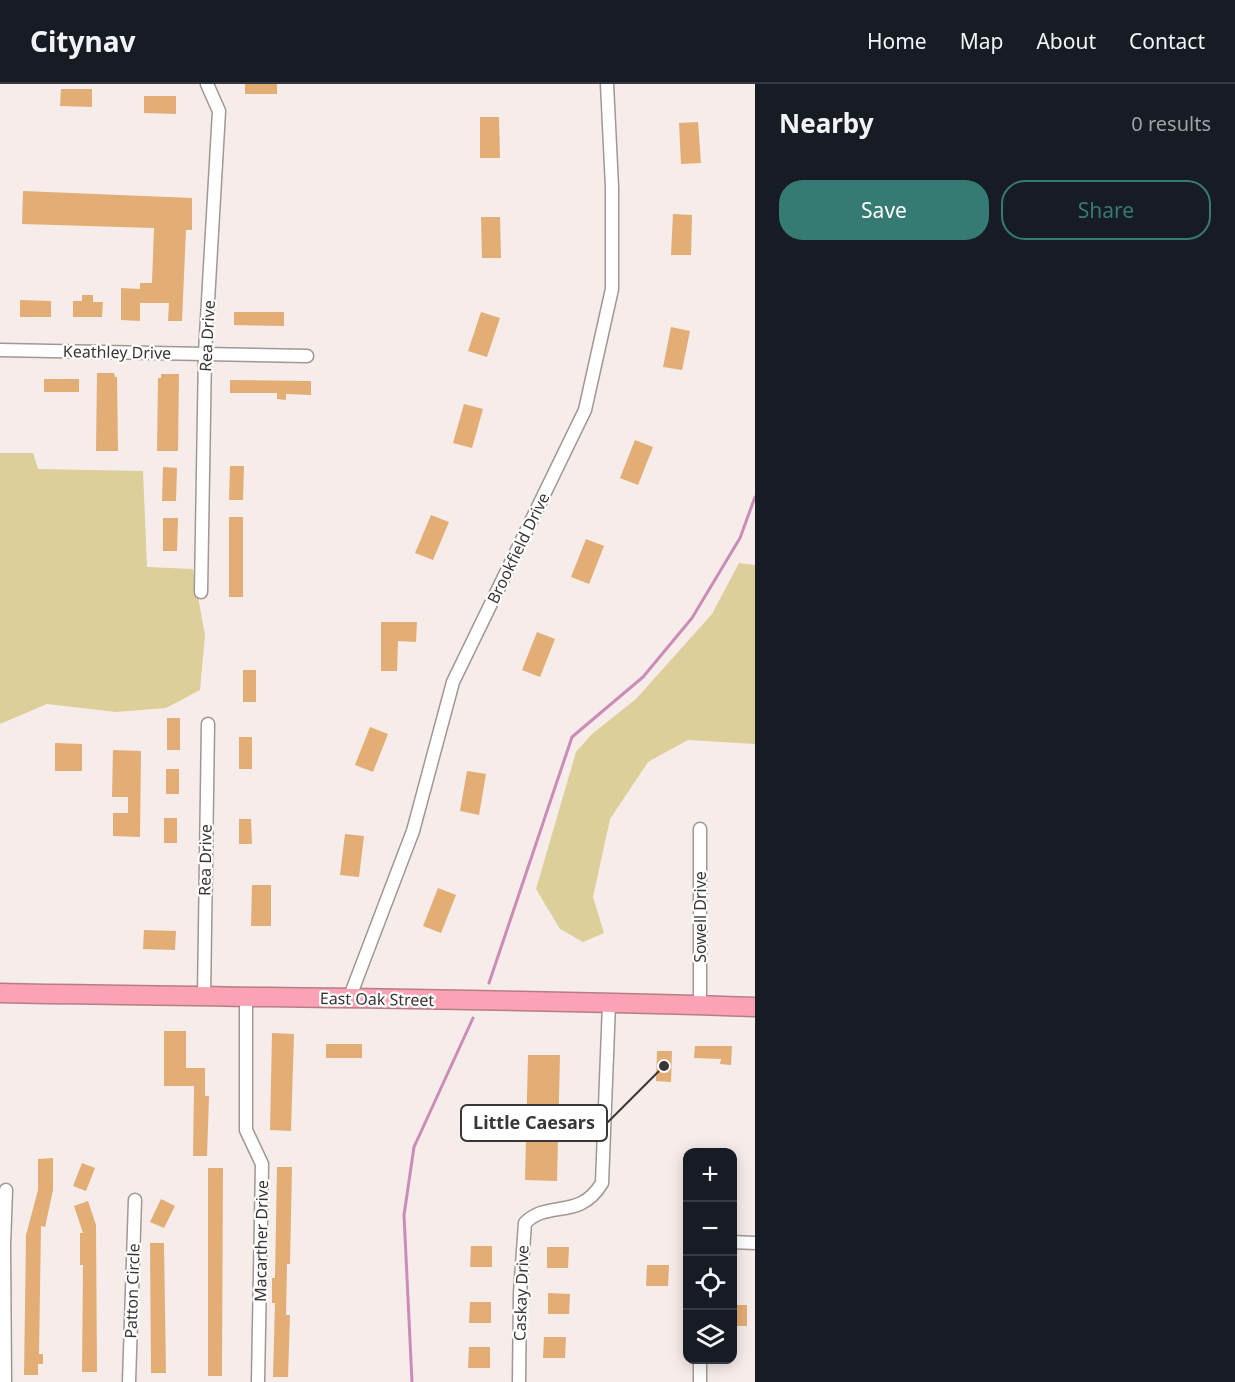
<!DOCTYPE html>
<meta charset="utf-8">
<style>
body{margin:0;font-family:"Noto Sans",sans-serif;background:#242831;color:#f1f3f6}
.controls{position:absolute;right:18px;bottom:18px;display:grid;overflow:hidden;border-radius:12px;box-shadow:0 3px 15px #0003}
.controls button{width:54px;height:54px;display:grid;place-items:center;padding:0;border:0;border-bottom:2px solid #363941;background:#171b24;color:#f1f3f6;font:30px sans-serif}
.list{margin:0;padding:0;list-style:none}
h2{display:flex;justify-content:space-between;align-items:center;height:78px;margin:0;padding:0 24px;font-size:26px}
h2 small{font-size:20px;font-weight:400;color:#9ea1a6}
.actions{display:flex;gap:12px;padding:18px 24px}
.actions a{flex:1;padding:14px 0;border:2px solid #357b73;border-radius:24px;text-align:center;font-size:21px;color:#357b73}
.actions .main{background:#357b73;color:#fff}
.icon{flex:none;width:33px;height:33px;fill:none;stroke:currentColor;stroke-width:2;stroke-linecap:round;stroke-linejoin:round}
.map{position:relative;flex:none;width:755px;height:1298px;overflow:hidden}
header{display:flex;align-items:center;gap:36px;box-sizing:border-box;height:84px;padding:0 30px;background:#171b24;border-bottom:2px solid #363941}
header strong{font-size:28px}
nav{display:flex;gap:33px;margin-inline-start:auto;font-size:21px}
main{display:flex}
aside{flex:1;background:#171b24}
.map>svg:first-child{display:block}
.green{fill:#dccf9a}
.lines{fill:none;stroke-linecap:round;stroke-linejoin:round}
.stream{stroke:#cb8cb8;stroke-width:3}
.building{fill:#e3ad76}
.minor-casing{stroke:#a19794;stroke-width:15}
.highway-casing{stroke:#b77d87;stroke-width:21}
.minor{stroke:#fff;stroke-width:12}
.highway{stroke:#fba3b4;stroke-width:18}
.labels{text-anchor:middle;stroke-width:4.5;stroke-linejoin:round;paint-order:stroke}
.street-label{font-size:16px;fill:#3a3634;stroke:#fff}
.leader{fill:none;stroke:#3a3634;stroke-width:2}
.callout-dot{fill:#3a3634;stroke:#fff;stroke-width:2}
.callout{fill:#fff;stroke:#3a3634;stroke-width:2}
.callout-label{font-size:18px;text-anchor:middle;font-weight:bold;fill:#3a3634}
</style>
<header>
<strong>Citynav</strong>
<nav><a>Home</a><a>Map</a><a>About</a><a>Contact</a></nav>
</header>
<main>
<div class="map">
<svg width="755" height="1298" viewBox="0 0 755 1298">
<rect width="100%" height="100%" fill="#f6ece9"/>
<g class="green">
<polygon points="0,369 33,369 38,385 143,387 147,483 193,485 205,551 200,606 166,624 116,628 47,620 0,640"/>
<polygon points="739,479 755,481 755,660 688,656 648,678 610,735 593,813 604,849 583,858 560,845 536,805 576,668 592,650 636,615 712,530"/>
</g>
<g class="lines">
<g class="stream">
<polyline points="489,899 572,653 643,593 692,534 740,454 755,413"/>
<polyline points="412,1298 404,1131 414,1063 473,934"/>
</g>
</g>
<g class="building">
<rect x="245" y="0" width="32" height="10"/>
<polygon points="61,5 92,5 92,23 60,22"/>
<polygon points="144,12 176,12 176,30 144,29"/>
<polygon points="480,33 499,33 500,74 480,74"/>
<polygon points="698,38 701,79 681,80 679,39"/>
<polygon points="23,107 192,114 192,146 186,146 182,237 168,237 169,219 140,219 140,237 121,236 121,204 140,205 140,199 152,199 154,144 22,140"/>
<polygon points="673,130 692,131 691,171 671,171"/>
<polygon points="481,133 500,133 501,174 482,174"/>
<polygon points="82,211 93,211 93,218 103,218 102,233 73,233 73,217 82,217"/>
<polygon points="20,216 51,217 51,233 20,233"/>
<polygon points="234,228 284,228 284,242 234,241"/>
<polygon points="481,228 500,234 487,273 468,267"/>
<polygon points="671,243 690,247 682,286 663,283"/>
<polygon points="97,289 114,289 115,293 117,293 118,367 96,367"/>
<polygon points="161,290 179,290 178,367 157,367 158,294 161,294"/>
<rect x="44" y="295" width="35" height="13"/>
<polygon points="230,296 311,297 311,311 286,310 286,316 277,315 277,309 230,309"/>
<polygon points="464,320 483,325 472,364 453,359"/>
<polygon points="635,356 653,363 638,401 620,394"/>
<polygon points="230,382 244,382 243,416 229,416"/>
<polygon points="163,383 177,384 176,417 162,417"/>
<polygon points="431,431 449,438 433,476 415,469"/>
<rect x="229" y="433" width="14" height="80"/>
<polygon points="163,434 178,434 177,467 163,467"/>
<polygon points="586,455 604,462 589,500 571,493"/>
<polygon points="381,538 417,538 416,558 398,557 397,587 381,587"/>
<polygon points="537,548 555,555 540,593 522,586"/>
<rect x="243" y="586" width="13" height="32"/>
<rect x="167" y="634" width="13" height="32"/>
<polygon points="370,643 388,650 373,688 355,681"/>
<rect x="239" y="653" width="13" height="32"/>
<polygon points="55,659 82,660 82,687 55,687"/>
<polygon points="113,666 141,667 140,753 113,752 113,729 128,729 128,713 112,713"/>
<rect x="166" y="685" width="13" height="25"/>
<polygon points="467,687 486,690 479,731 460,727"/>
<rect x="164" y="734" width="13" height="25"/>
<polygon points="239,735 251,735 252,760 239,760"/>
<polygon points="345,750 364,752 359,793 340,791"/>
<polygon points="252,801 271,801 271,842 251,842"/>
<polygon points="438,804 456,811 441,849 423,842"/>
<polygon points="144,846 176,847 175,866 143,865"/>
<polygon points="164,947 186,947 186,984 205,984 205,1012 209,1012 207,1072 193,1072 194,1002 164,1002"/>
<polygon points="272,949 294,950 291,1047 270,1046"/>
<rect x="326" y="960" width="36" height="14"/>
<polygon points="695,962 732,962 731,981 720,980 721,975 694,974"/>
<polygon points="657,967 672,967 671,998 656,997"/>
<polygon points="528,971 560,971 557,1097 525,1096"/>
<polygon points="53,1074 53,1106 45,1143 41,1142 39,1270 43,1270 43,1280 38,1280 38,1291 24,1291 26,1151 38,1106 38,1075"/>
<polygon points="82,1079 95,1084 86,1107 73,1102"/>
<polygon points="277,1083 292,1083 290,1180 287,1180 286,1231 290,1231 288,1293 273,1293 275,1219 272,1219 272,1194 275,1194"/>
<polygon points="208,1084 223,1084 222,1292 208,1292"/>
<polygon points="161,1115 175,1122 164,1144 150,1138"/>
<polygon points="88,1117 96,1141 97,1288 82,1288 83,1181 80,1181 80,1149 83,1149 74,1122"/>
<polygon points="150,1159 164,1159 166,1289 151,1289"/>
<polygon points="471,1162 492,1162 492,1183 470,1183"/>
<polygon points="547,1163 569,1163 568,1184 547,1184"/>
<polygon points="647,1181 669,1181 668,1202 646,1202"/>
<polygon points="548,1209 570,1210 569,1230 548,1230"/>
<polygon points="470,1218 491,1218 491,1239 469,1239"/>
<rect x="732" y="1221" width="15" height="21"/>
<polygon points="544,1253 566,1253 565,1274 543,1274"/>
<polygon points="469,1263 490,1263 490,1284 468,1284"/>
</g>
<g class="lines">
<defs>
<g id="minor">
<polyline points="0,266 307,272"/>
<polyline points="201,508 205,269 219,27 207,0"/>
<polyline points="700,745 700,921"/>
<polyline points="246,911 246,1046 262,1080 258,1298"/>
<polyline points="204,913 208,640"/>
<polyline points="349,915 413,747 453,598 585,326 612,205 612,103 607,0"/>
<polyline points="732,1158 755,1159"/>
<polyline points="700,1276 700,1298"/>
<polyline points="5,1298 4,1161 6,1106"/>
<polyline points="129,1298 135,1116"/>
<path d="M 519,1298 L 520,1209 L 525,1139 C 549,1115 579,1137 602,1099 L 609,920"/>
</g>
<path id="highway" d="M 0,909 C 252,914 503,914 755,923"/>
</defs>
<use href="#minor" class="minor-casing"/>
<use href="#highway" class="highway-casing"/>
<use href="#minor" class="minor"/>
<use href="#highway" class="highway"/>
</g>
<g class="labels">
<g class="street-label">
<text transform="translate(207 252) rotate(-87)" y="6">Rea Drive</text>
<text transform="translate(117 268) rotate(1)" y="6">Keathley Drive</text>
<text transform="translate(518 464) rotate(-64)" y="6">Brookfield Drive</text>
<text transform="translate(205 776) rotate(-89)" y="6">Rea Drive</text>
<text transform="translate(700 833) rotate(-90)" y="6">Sowell Drive</text>
<text transform="translate(377 915) rotate(1)" y="6">East Oak Street</text>
<text transform="translate(261 1157) rotate(-89)" y="6">Macarther Drive</text>
<text transform="translate(132 1207) rotate(-88)" y="6">Patton Circle</text>
<text transform="translate(521 1209) rotate(-88)" y="6">Caskay Drive</text>
</g>
</g>
<path class="leader" d="M664 982L607 1039"/>
<circle class="callout-dot" cx="664" cy="982" r="6"/>
<rect class="callout" x="461" y="1021" width="146" height="36" rx="6"/>
<g class="callout-label">
<text x="534" y="1045">Little Caesars</text>
</g>
</svg>
<div class="controls">
<button>+</button>
<button>−</button>
<button><svg class="icon" aria-label="locate" viewBox="0 0 24 24"><circle cx="12" cy="12" r="6"/><path d="M12 2v4M12 18v4M2 12h4M18 12h4"/></svg></button>
<button><svg class="icon" aria-label="layers" viewBox="0 0 24 24"><path d="M12 4l9 5-9 5-9-5zM3 14l9 5 9-5"/></svg></button>
</div>
</div>
<aside>
<h2>Nearby<small>0 results</small></h2>
<ul class="list">
</ul>
<div class="actions"><a class="main">Save</a><a>Share</a></div>
</aside>
</main>
